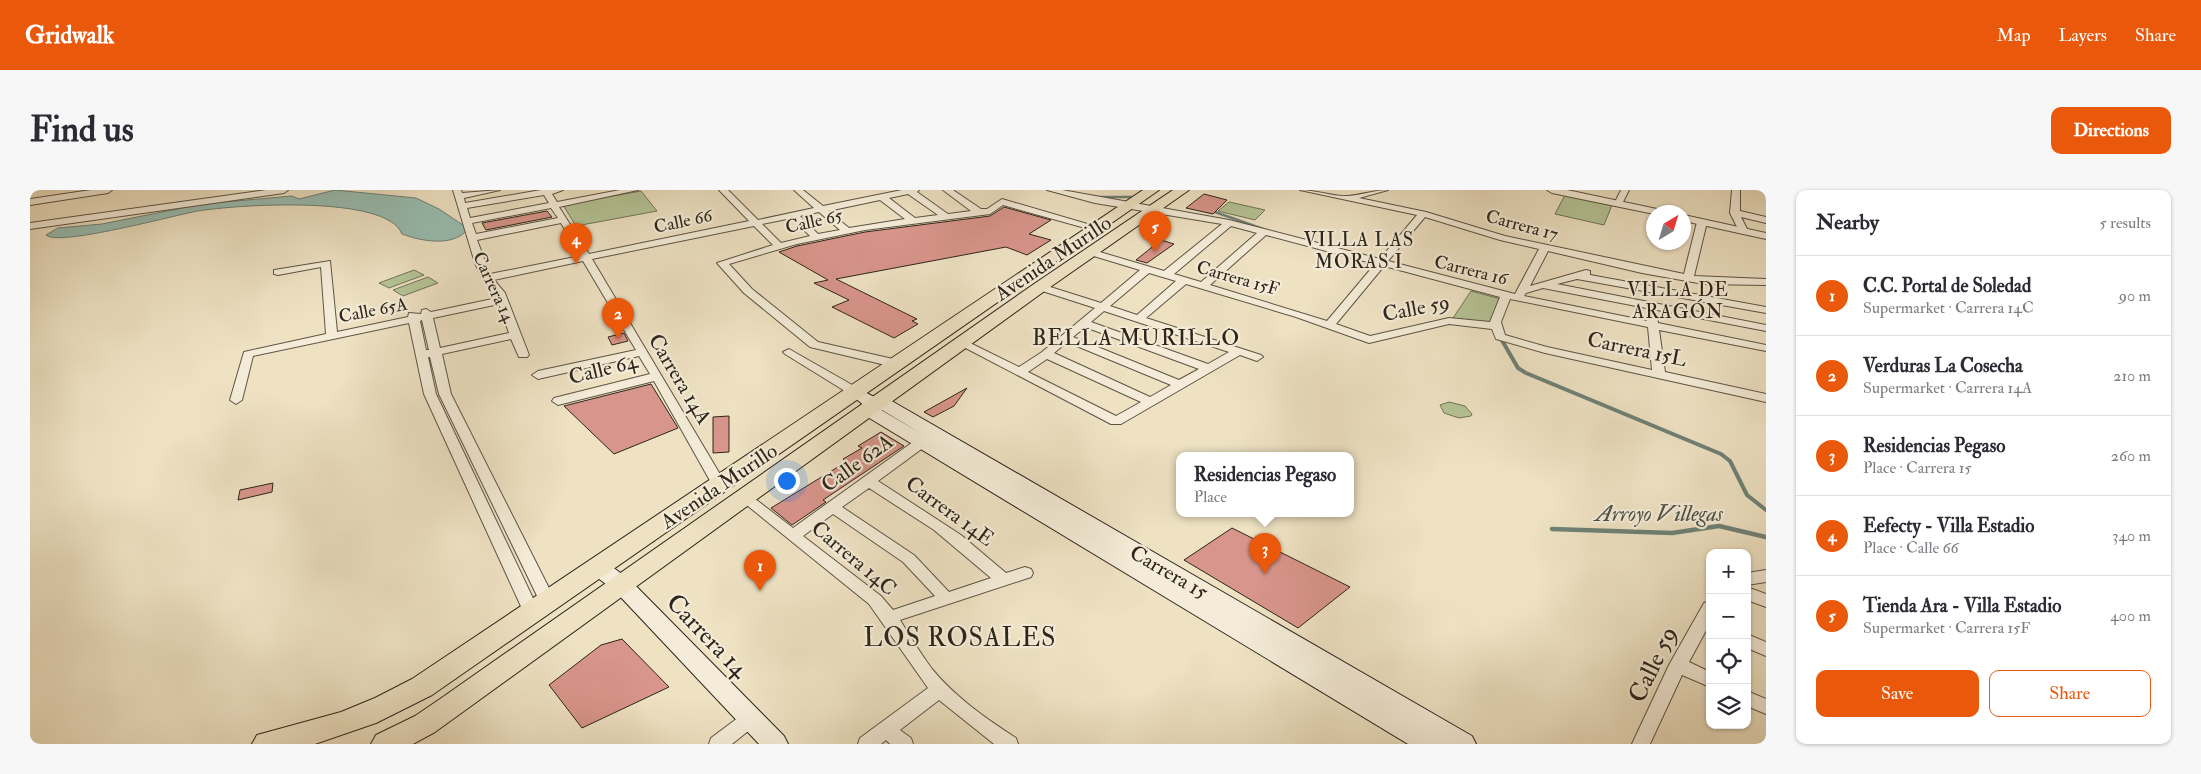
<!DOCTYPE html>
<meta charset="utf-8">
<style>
body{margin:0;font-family:"IM FELL Double Pica",serif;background:#f7f7f7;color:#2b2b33}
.controls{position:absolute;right:15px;bottom:15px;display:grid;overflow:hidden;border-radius:10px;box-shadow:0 1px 4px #0004}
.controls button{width:45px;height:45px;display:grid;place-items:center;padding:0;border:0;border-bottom:1px solid #e1e1e2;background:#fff;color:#2b2b33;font:25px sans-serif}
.compass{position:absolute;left:1616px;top:15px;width:45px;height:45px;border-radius:50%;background:#fff;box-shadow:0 1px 4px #0004;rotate:38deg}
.you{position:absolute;left:756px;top:290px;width:18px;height:18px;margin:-12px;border:4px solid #fff;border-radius:50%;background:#1a73e8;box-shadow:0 0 0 8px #1a73e833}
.badge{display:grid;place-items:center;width:32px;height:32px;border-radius:50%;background:#ea580c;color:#fff;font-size:16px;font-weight:700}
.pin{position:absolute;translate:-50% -41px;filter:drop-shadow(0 1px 2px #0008)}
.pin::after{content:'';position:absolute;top:26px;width:18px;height:15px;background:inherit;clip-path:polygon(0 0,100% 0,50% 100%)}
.popup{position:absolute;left:1146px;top:262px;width:178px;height:65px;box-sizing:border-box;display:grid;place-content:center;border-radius:10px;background:#fff;filter:drop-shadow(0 1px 4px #0005);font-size:16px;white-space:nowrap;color:#7c7c81}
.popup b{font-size:19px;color:#2b2b33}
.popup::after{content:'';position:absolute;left:50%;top:100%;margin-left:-10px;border:10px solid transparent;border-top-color:#fff}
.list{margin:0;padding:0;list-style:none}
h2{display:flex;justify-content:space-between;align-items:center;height:65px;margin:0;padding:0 20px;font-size:21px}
h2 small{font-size:16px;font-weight:400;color:#7c7c81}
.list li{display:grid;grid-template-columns:32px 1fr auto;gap:15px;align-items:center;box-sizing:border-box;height:80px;padding:0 20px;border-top:1px solid #e1e1e2}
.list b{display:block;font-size:19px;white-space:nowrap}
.list p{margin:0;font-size:16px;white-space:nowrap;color:#7c7c81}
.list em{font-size:16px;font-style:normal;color:#7c7c81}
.actions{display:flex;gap:10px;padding:15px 20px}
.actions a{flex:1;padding:11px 0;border:1px solid #ea580c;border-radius:10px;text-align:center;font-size:18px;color:#ea580c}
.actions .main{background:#ea580c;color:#fff}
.icon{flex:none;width:28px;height:28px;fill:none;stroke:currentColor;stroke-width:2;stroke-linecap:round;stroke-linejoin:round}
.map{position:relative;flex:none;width:1736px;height:554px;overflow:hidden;border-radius:10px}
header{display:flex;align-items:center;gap:30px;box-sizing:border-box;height:70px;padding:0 25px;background:#ea580c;color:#fff}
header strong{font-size:24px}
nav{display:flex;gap:28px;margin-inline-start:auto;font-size:18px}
.intro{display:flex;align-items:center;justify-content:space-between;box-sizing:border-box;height:120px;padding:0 30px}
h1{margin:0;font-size:35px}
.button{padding:12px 22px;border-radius:10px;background:#ea580c;color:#fff;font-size:18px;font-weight:700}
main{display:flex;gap:30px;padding:0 30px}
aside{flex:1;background:#fff;border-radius:10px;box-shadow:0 1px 4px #0004}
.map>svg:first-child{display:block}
.green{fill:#b5c496;stroke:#717458}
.water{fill:#99beb2;stroke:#6e8176}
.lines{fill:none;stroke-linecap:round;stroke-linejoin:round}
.stream-far2{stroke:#6e8176;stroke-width:2.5}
.stream-far1{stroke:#6e8176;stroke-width:4}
.stream{stroke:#6e8176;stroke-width:4.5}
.building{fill:#d8958b;stroke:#2d251b}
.minor-casing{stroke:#5d5445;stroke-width:2}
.tertiary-casing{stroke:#5d5445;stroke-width:2}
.secondary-casing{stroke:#2d251b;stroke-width:2}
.primary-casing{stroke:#2d251b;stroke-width:2}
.minor{fill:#f4ecd8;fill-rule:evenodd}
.tertiary{fill:#f4ecd8;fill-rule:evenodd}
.secondary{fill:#f4ecd8;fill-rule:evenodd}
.primary{fill:#eee2c3;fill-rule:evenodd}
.labels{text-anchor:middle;stroke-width:4.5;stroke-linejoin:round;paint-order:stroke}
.far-street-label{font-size:18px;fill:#2d251b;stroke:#f4ecd8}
.far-neighbourhood-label{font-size:19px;letter-spacing:1px;fill:#2d251b;stroke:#f4ecd8}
.street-label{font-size:21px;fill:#2d251b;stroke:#f4ecd8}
.neighbourhood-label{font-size:22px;letter-spacing:1px;fill:#2d251b;stroke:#f4ecd8}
.water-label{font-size:22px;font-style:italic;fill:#4d5348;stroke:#f4ecd8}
.near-street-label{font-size:25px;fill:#2d251b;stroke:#f4ecd8}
.near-neighbourhood-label{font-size:26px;letter-spacing:1px;fill:#2d251b;stroke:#f4ecd8}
</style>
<header>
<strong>Gridwalk</strong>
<nav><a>Map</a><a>Layers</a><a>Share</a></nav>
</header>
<div class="intro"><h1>Find us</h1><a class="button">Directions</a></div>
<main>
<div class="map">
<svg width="1736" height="554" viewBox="0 0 1736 554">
<rect width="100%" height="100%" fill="#eee2c3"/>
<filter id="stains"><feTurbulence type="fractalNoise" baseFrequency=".004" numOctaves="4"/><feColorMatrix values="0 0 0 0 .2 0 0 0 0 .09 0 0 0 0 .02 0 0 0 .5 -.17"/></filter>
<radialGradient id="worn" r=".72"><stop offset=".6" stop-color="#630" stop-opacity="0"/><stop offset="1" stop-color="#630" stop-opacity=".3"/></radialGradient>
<g class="green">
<polygon points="611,1 627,21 546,36 533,15"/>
<polygon points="1535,5 1582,15 1574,35 1525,24"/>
<polygon points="1199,12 1235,20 1225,30 1188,21"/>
<polygon points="384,80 394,85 359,98 349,93"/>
<polygon points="398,87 408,93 373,106 363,100"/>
<polygon points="1441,101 1471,109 1459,133 1423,128"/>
<polygon points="1419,212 1435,216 1442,224 1441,226 1429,228 1414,223 1410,215"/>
</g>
<path class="water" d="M 305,0 L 386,8 L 409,19 L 436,37 L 436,41 C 422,57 390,51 372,44 C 357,4 204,15 168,21 C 145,25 28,57 16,45 L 28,38 L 72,34 L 172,14 L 262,6 L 269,9 Z"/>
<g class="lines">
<g class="stream-far2">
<polyline points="1066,7 1102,7"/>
<polyline points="1185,22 1236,40"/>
</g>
<polyline class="stream-far1" points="1470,147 1488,178 1496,183 1691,264 1700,271 1717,305 1736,320"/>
<polyline class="stream" points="1522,339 1642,343 1689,336 1736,347"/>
</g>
<g class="building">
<polygon points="1174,4 1197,10 1183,24 1156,18"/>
<polygon points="974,17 1021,30 999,44 1021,50 997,65 976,57 806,89 887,129 882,131 888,134 864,148 802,117 819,110 784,93 798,90 749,62 767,56 835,42 960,26"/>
<polygon points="517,21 522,27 456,40 452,33"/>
<polygon points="1131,50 1144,54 1117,73 1106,70"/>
<polygon points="594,143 598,151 582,155 578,147"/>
<polygon points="621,194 648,238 584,264 534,216"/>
<polygon points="937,198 924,216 903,227 894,222"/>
<polygon points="699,226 699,262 683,263 683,227"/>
<polygon points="851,242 874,256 793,310 796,312 762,335 741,318 816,272 813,269 832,258 828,256"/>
<polygon points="243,293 242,302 208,310 210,300"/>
<polygon points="1202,338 1320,397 1268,438 1154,370"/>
<polygon points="592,449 639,497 552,538 519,495 571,455"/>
</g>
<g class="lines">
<defs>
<g id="minor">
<polygon points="61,0 82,0 78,3 0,15 0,9"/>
<polygon points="236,0 258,0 254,3 0,39 0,33"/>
<path d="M 423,0 L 431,0 L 432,3 L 470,0 L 434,8 L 435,13 L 511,0 L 533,0 L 522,4 L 527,12 L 590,0 L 608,0 L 529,17 L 559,64 L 719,31 L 689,0 L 698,0 L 728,30 L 784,18 L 764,0 L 773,0 L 793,16 L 872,0 L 889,0 L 887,2 L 918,24 L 941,21 L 913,0 L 923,0 L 951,19 L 957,19 L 972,9 L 1071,38 L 1066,41 L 973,15 L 960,24 L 835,40 L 767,54 L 699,74 L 722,99 L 788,152 L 872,171 L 874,174 L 868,178 L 780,157 L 714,103 L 687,73 L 743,55 L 724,36 L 562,69 L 697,296 L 690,300 L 683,296 L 624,191 L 528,215 L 522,211 L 524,208 L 620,184 L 609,166 L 508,189 L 502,185 L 508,181 L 606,160 L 553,71 L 464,90 L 475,103 L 499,165 L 497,167 L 489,167 L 481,149 L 412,164 L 421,204 L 526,412 L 524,416 L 518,418 L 512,416 L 510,412 L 409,204 L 400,167 L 398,167 L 406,204 L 510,423 L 508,427 L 502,429 L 496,427 L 494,423 L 394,204 L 379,133 L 223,166 L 212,210 L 206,214 L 200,210 L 214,162 L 296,144 L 291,77 L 248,85 L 244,84 L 244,80 L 300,71 L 307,142 L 378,127 L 379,123 L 391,124 L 392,120 L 396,119 L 401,122 L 467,108 L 452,88 L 445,73 ZM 878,4 L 908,25 L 885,28 L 859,8 ZM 514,5 L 519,13 L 440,28 L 437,18 ZM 850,10 L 875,29 L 819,38 L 798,21 ZM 521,18 L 528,28 L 446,44 L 442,33 ZM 789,22 L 810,40 L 788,44 L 770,26 ZM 762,28 L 780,46 L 751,53 L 732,34 ZM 531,33 L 550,66 L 460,84 L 447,50 ZM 469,114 L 479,143 L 410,158 L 403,128 ZM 392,130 L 399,160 L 396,160 L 390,131 Z"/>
<path d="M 1017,0 L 1032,0 L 1199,30 L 1350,69 L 1387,25 L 1270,0 C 1285,0 1306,7 1318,6 C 1332,5 1344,0 1358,0 L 1329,8 L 1396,22 L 1475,46 L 1654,84 L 1667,32 L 1675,30 L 1677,32 L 1664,86 L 1736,89 L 1736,95 L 1674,94 L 1612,83 L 1518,61 L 1500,96 L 1556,80 L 1560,81 L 1560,85 L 1736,117 L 1736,123 L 1547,89 L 1527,94 L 1736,135 L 1736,141 L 1513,98 L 1496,103 L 1494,106 L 1617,131 L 1618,125 L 1622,124 L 1627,127 L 1628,133 L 1736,155 L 1736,161 L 1629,140 L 1635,182 L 1736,204 L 1736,212 L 1515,163 L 1466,149 L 1462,139 L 1419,134 L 1339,153 L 1266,127 L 1156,94 L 1116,128 L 1231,165 L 1233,167 L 1227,171 L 1210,165 L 1091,234 L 1081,234 L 926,153 L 932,150 L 936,151 L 989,177 L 1012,162 L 1065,118 L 1006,99 L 1006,95 L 1014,95 L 1071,113 L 1110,80 L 1057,64 L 1057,60 L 1063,60 L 1134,81 L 1192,34 L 1065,13 ZM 1395,27 L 1470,50 L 1509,59 L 1485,104 L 1358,71 ZM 1201,36 L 1227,43 L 1171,92 L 1144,84 ZM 1236,45 L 1345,74 L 1297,131 L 1180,95 ZM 1354,76 L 1470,107 L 1460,132 L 1419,128 L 1340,146 L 1306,134 ZM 1119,83 L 1146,91 L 1107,125 L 1080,116 ZM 1480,109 L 1618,137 L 1622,180 L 1517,157 L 1475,145 L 1471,132 ZM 1074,121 L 1199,162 L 1178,174 L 1061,132 ZM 1055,137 L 1169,179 L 1149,190 L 1043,147 ZM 1037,152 L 1141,195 L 1120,207 L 1024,163 ZM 1017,169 L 1111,212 L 1086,226 L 998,182 Z"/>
<polygon points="1591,0 1599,0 1591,16 1585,16 1584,14"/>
<polygon points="1702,0 1710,0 1710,21 1736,27 1736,33 1711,27 1718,41 1710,43 1700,23"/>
<polygon points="759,159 831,200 833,203 827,207 823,206 755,164 753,162"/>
<path d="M 892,248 L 899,252 L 897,255 L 848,291 L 931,345 L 976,383 L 995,377 L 1001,379 L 1003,383 L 1001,387 L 870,430 C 880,446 890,463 902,479 C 925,507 955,528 986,548 L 988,554 L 964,554 L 909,510 L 870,540 L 881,548 L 883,554 L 860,554 L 856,550 L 851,554 L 828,554 L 830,548 L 898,498 L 839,414 L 708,308 L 710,305 L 720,305 L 763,338 L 887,249 ZM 839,298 L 904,340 L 961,388 L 919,402 L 884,365 L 812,317 ZM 803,324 L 873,372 L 905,406 L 863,420 L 851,406 L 773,346 Z"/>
<polygon points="1736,380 1736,392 1717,395 1717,383"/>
<polygon points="1717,397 1736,404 1736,417 1717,410"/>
<polygon points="1680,411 1680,433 1659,472 1680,482 1680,497 1652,485 1620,554 1602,554 1639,475 1674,413"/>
<polygon points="1717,444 1736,452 1736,466 1717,458"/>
<polygon points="1717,501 1736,509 1736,524 1717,516"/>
<polygon points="720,521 727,524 729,529 727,534 702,554 679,554 681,548 713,524"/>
</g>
<g id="tertiary">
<polygon points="1517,0 1537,0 1627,19 1632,22 1624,22 1624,24 1522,3"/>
<polygon points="1654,25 1736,43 1736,49 1654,31"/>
</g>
<g id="secondary">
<path d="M 827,198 L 848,209 L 860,210 L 1442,546 L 1446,554 L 1378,554 L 836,226 L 833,222 L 836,217 L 819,203 L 821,199 ZM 851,220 L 852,220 L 892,244 Z"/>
<polygon points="569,371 577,373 600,390 754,546 758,554 729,554 584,400 561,383 558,378 561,373"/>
</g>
<g id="primary">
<polygon points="1113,0 1129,0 402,505 346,533 285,554 222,554 227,545 311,522 345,508 382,489"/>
<polygon points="1143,0 1159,0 1016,100 405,542 383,554 341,554 346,545 385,526 410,509 1004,94"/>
</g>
</defs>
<use href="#minor" class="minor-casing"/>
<use href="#tertiary" class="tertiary-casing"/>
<use href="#secondary" class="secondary-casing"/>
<use href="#primary" class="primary-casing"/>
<use href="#minor" class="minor"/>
<use href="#tertiary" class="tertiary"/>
<use href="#secondary" class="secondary"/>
<use href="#primary" class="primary"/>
</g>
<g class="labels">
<g class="far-street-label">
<text transform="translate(653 31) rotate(-12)" y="6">Calle 66</text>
<text transform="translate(784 31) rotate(-13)" y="6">Calle 65</text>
<text transform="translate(1492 35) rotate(15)" y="6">Carrera 17</text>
<text transform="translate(1441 80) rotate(14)" y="6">Carrera 16</text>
<text transform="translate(1208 88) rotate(16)" y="6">Carrera 15F</text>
<text transform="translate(464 97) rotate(65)" y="6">Carrera 14</text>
<text transform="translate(343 120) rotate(-11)" y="6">Calle 65A</text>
</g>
<g class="far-neighbourhood-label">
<text x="1329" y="56">VILLA LAS<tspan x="1329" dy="22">MORAS I</tspan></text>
<text x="1648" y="106">VILLA DE<tspan x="1648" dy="22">ARAGÓN</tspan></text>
</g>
<g class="street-label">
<text transform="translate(1023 68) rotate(-34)" y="7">Avenida Murillo</text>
<text transform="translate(1386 118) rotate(-11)" y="7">Calle 59</text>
<text transform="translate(1607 159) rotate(12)" y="7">Carrera 15L</text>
<text transform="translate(573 179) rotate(-14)" y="7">Calle 64</text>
<text transform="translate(650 189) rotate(59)" y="7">Carrera 14A</text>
<text transform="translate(827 273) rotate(-36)" y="7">Calle 62A</text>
<text transform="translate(689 296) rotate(-34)" y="7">Avenida Murillo</text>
<text transform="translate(920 321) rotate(36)" y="7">Carrera 14E</text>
<text transform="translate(824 368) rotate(40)" y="7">Carrera 14C</text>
<text transform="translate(1139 382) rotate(30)" y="7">Carrera 15</text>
</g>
<g class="neighbourhood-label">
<text x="1106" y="155">BELLA MURILLO</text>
</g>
<g class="water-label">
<text x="1629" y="331">Arroyo Villegas</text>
</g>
<g class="near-street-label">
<text transform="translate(678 445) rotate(46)" y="9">Carrera 14</text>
<text transform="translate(1622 474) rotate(-64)" y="9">Calle 59</text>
</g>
<g class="near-neighbourhood-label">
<text x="930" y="456">LOS ROSALES</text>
</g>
</g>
<rect width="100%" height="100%" filter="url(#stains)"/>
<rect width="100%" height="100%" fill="url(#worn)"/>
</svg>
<div class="controls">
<button>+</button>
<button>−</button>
<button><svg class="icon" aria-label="locate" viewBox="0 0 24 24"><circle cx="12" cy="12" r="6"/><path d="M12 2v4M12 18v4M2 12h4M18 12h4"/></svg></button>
<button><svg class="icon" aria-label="layers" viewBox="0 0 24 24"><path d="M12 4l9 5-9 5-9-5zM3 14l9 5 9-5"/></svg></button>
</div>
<svg class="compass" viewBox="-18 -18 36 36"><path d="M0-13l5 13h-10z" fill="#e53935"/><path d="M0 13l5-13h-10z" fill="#7c7c81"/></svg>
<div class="you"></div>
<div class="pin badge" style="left:730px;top:401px">1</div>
<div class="pin badge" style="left:588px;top:149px">2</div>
<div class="pin badge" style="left:1235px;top:384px">3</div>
<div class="popup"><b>Residencias Pegaso</b>Place</div>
<div class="pin badge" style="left:546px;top:74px">4</div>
<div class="pin badge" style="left:1125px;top:62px">5</div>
</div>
<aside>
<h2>Nearby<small>5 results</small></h2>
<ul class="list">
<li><span class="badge">1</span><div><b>C.C. Portal de Soledad</b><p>Supermarket · Carrera 14C</p></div><em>90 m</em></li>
<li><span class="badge">2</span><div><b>Verduras La Cosecha</b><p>Supermarket · Carrera 14A</p></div><em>210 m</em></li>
<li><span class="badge">3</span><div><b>Residencias Pegaso</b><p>Place · Carrera 15</p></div><em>260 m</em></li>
<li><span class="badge">4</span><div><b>Eefecty - Villa Estadio</b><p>Place · Calle 66</p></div><em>340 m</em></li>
<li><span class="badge">5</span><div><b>Tienda Ara - Villa Estadio</b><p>Supermarket · Carrera 15F</p></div><em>400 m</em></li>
</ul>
<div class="actions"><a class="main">Save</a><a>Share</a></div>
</aside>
</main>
